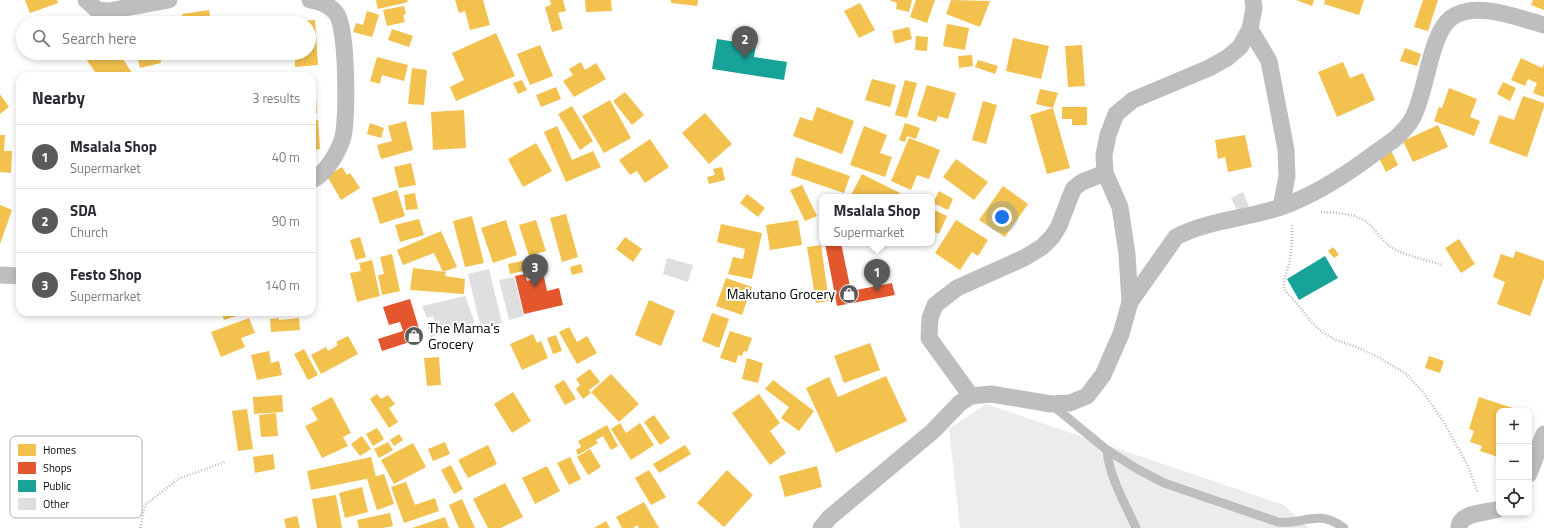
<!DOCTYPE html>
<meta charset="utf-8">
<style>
body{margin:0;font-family:"Titillium Web",sans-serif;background:#f2f2f3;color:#2b2b33}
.controls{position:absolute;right:12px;bottom:12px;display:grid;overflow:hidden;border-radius:8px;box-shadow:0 2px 6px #0003}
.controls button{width:36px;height:36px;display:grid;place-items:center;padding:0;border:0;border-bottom:1px solid #e1e1e2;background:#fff;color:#2b2b33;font:20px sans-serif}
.you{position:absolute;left:1002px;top:217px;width:14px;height:14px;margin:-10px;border:3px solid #fff;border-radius:50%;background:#1a73e8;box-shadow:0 0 0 6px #1a73e833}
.badge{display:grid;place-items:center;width:26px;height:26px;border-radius:50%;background:#595959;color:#fff;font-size:13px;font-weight:700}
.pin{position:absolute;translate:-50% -33px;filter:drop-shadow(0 1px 2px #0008)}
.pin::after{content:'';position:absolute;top:21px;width:14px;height:12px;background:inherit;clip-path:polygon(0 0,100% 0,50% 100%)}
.popup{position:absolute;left:819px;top:194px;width:116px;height:52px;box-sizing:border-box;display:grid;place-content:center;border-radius:8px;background:#fff;filter:drop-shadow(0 1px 3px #0005);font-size:13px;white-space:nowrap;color:#7c7c81}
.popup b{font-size:15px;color:#2b2b33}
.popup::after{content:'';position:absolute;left:50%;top:100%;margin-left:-8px;border:8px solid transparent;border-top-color:#fff}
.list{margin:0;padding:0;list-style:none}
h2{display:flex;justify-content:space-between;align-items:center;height:52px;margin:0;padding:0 16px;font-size:17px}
h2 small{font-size:13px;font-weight:400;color:#7c7c81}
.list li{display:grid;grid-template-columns:26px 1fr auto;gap:12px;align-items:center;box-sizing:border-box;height:64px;padding:0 16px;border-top:1px solid #e1e1e2}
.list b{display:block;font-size:15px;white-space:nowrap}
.list p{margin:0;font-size:13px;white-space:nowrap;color:#7c7c81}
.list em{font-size:13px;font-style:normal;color:#7c7c81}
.icon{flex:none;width:22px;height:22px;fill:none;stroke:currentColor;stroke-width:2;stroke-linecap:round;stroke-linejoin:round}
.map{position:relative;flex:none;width:1544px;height:528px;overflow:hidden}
.search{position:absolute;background:#fff;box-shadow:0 2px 6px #0003;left:16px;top:16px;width:300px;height:44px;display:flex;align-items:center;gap:10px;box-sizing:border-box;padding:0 14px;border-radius:22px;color:#7c7c81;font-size:15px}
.panel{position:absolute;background:#fff;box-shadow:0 2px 6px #0003;left:16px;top:72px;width:300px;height:244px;border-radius:12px}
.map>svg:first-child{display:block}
.green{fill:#ececec}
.homes{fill:#f2c14e}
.shops{fill:#e4572e}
.public{fill:#17a398}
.building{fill:#dfdfdf}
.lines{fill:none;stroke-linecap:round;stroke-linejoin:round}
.path{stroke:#b9b9b9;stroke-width:2.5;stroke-dasharray:1 2;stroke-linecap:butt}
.lane{stroke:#bebebe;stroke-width:9}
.street{stroke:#bebebe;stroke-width:17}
.labels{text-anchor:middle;stroke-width:4;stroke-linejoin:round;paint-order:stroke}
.poi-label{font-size:14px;fill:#000;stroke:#fff;text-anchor:end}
.key{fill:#fff;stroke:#b2b2b2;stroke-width:1}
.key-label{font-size:11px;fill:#000}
</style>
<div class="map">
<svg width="1544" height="528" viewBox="0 0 1544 528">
<rect width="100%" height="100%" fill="#fff"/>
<polygon class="green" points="986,404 1284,505 1309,528 960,528 949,429"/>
<g class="homes">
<polygon points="25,0 57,0 58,3 30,13"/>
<polygon points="376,0 407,0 408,2 378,9"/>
<polygon points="455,0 483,0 490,25 470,30 465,11 459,13"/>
<polygon points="550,0 563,0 566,11 558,13 563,29 552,32 545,7 551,5"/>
<polygon points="585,0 611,0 612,11 586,12"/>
<polygon points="671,0 698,0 697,6 671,3"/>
<polygon points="889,0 912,0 909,12 896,9 897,3"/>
<polygon points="916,0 935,0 927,23 910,17"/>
<polygon points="951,0 990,1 980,27 946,14"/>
<polygon points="1296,0 1314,0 1312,6"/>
<polygon points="1325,0 1364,0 1359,15 1324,4"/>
<polygon points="1423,0 1438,0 1428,31 1414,27"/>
<polygon points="1533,0 1544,0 1544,10 1531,5"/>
<polygon points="860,3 875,30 859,38 844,11"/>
<polygon points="404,6 406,14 403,15 405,22 387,26 383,10"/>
<polygon points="209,10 211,23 184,23 182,14"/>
<polygon points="367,11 379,15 372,37 353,32 356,23 363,25"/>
<polygon points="158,17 160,23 137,23 137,22"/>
<polygon points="315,20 318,65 295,67 295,53 309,53 309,23 293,23 293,21"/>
<polygon points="947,24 969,28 965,50 943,46"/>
<polygon points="909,27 912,39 895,44 892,31"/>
<polygon points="392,29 413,36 409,47 388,40"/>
<polygon points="496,33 515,76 456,101 450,87 464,80 452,53"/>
<polygon points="916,36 928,37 927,51 915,50"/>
<polygon points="1013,38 1049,46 1041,79 1006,71"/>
<polygon points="540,45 553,76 530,85 517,54"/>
<polygon points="1082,45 1085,86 1068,87 1065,46"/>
<polygon points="1405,48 1421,54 1417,66 1400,61"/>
<polygon points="95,53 119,53 134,76 98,76 86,59"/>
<polygon points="136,53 167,53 167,54 160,55 161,63 140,68"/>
<polygon points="972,55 973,66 959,68 958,56"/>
<polygon points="377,57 408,65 404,81 382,75 380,84 370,81"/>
<polygon points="1521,58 1542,68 1544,64 1544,97 1533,93 1537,83 1528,79 1525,86 1511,80"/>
<polygon points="978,60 998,66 995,74 975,67"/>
<polygon points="581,62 585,70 596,63 606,79 574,97 563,81 573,75 569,69"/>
<polygon points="1343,62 1350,78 1363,73 1375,100 1337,117 1318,72"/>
<polygon points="412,68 427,70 424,105 408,104"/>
<polygon points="214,72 214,76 178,76 178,73"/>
<polygon points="312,78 315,78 317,113 312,113"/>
<polygon points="872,79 896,85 890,107 865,100"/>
<polygon points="522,80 527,90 518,94 513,83"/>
<polygon points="905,80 917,83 907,118 895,115"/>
<polygon points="1503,82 1516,88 1510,101 1497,94"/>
<polygon points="927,85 956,93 948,119 938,116 936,122 917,116"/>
<polygon points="556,87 561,99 541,107 536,95"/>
<polygon points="1449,88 1477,99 1470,117 1480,121 1474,136 1434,121 1439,107 1442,108"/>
<polygon points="1040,89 1058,93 1053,108 1070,168 1047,174 1030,115 1053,108 1036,104"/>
<polygon points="625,92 644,115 632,125 613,101"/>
<polygon points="0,94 9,107 0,114"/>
<polygon points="1523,96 1544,103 1544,107 1527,157 1489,143 1499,115 1514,120"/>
<polygon points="610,100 631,138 604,153 582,116"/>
<polygon points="983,101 997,105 986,144 972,140"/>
<polygon points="572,106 593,141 580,150 558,114"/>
<polygon points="817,107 854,121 842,154 793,136 800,117 812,121"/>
<polygon points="1062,107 1087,107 1087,125 1072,125 1072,119 1062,119"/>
<polygon points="464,110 466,148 433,150 431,112"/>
<polygon points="705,113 732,144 709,164 682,133"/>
<polygon points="312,120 318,120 320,149 312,150"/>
<polygon points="406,121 413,150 381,159 377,145 392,141 388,126"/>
<polygon points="370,123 384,128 381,138 367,134"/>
<polygon points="905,123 920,128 916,139 907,136 905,142 899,140"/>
<polygon points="1438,125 1448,147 1413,162 1403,141"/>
<polygon points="557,126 572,160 593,151 601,167 566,182 544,132"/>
<polygon points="864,126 887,135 880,153 892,157 885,177 850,165"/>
<polygon points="0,135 5,135 4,151 12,151 11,173 0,172"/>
<polygon points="1245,135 1252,167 1228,172 1225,157 1218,159 1215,140"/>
<polygon points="909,138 940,150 929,179 917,175 911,190 891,181"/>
<polygon points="650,139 669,167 645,183 637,171 630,175 619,160"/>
<polygon points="536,143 552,171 523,187 508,159"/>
<polygon points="1391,150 1398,165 1386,172 1378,156"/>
<polygon points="796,157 850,176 844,193 791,175"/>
<polygon points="956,159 988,182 974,200 943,177"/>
<polygon points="411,163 416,185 399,188 394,167"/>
<polygon points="342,167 347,175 350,173 360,188 341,200 327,176"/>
<polygon points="722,167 725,180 709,184 707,177 715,175 713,169"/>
<polygon points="862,174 900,193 899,197 850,197"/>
<polygon points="802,185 817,216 805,221 790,190"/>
<polygon points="1003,186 1028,204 1005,237 979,220"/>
<polygon points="397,190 405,216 380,224 372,198"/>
<polygon points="939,191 953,199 948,210 933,203"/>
<polygon points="415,193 418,209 406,210 404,195"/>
<polygon points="747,194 765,208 758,217 740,203"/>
<polygon points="0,205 12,210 0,244"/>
<polygon points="932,209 947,216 939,234 932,231"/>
<polygon points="566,214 578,257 562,262 550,218"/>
<polygon points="472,216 484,263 465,267 453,221"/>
<polygon points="419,219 424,235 400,242 395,225"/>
<polygon points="506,220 517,255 493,263 481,228"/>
<polygon points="536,220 546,251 529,256 519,225"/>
<polygon points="798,220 802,245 770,250 766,225"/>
<polygon points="956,220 988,240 978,256 972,252 960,270 935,253"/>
<polygon points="721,224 762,233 752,279 728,274 733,257 743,259 745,249 717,242"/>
<polygon points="441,231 457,267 443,272 434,253 403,265 397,250"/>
<polygon points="360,237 366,257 356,260 350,240"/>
<polygon points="625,237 642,249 633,262 616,249"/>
<polygon points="1459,239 1475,264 1461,273 1445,248"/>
<polygon points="821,245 829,301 816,303 807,247"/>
<polygon points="1333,247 1339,255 1334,258 1328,251"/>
<polygon points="1516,251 1544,261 1544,278 1530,316 1497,304 1505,282 1493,277 1501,254 1513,258"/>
<polygon points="392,254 400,291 382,295 378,275 384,274 380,257"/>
<polygon points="537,258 541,276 530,279 528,270 510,274 508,264"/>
<polygon points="372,260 380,296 357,302 350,273 361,271 359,263"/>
<polygon points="581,264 583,272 572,275 570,267"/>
<polygon points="413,268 446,272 445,276 465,279 464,294 410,290"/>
<polygon points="726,278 752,287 742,315 716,306"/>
<polygon points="649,300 675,311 661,346 635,335"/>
<polygon points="221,312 248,312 224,320"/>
<polygon points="712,313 729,319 719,348 702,341"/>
<polygon points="249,318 255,333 241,338 245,347 221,357 211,332"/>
<polygon points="279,318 279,320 299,318 300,330 271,332 270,319"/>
<polygon points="569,327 577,342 587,336 597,353 577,364 559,332"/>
<polygon points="730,331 752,338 747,352 744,351 742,356 738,355 736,363 720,358"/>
<polygon points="533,334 537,343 541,341 548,358 522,370 510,344"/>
<polygon points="556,335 562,351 553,354 547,338"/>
<polygon points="348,336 358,354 321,374 311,355 326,347 328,351 338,345 336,342"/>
<polygon points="870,343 880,370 844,383 834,356"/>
<polygon points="304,349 318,375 308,380 294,354"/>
<polygon points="269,351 271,363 279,361 282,375 257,380 251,355"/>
<polygon points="1429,356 1444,361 1440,373 1425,368"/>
<polygon points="439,357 441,385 427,386 424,358"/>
<polygon points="747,358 763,363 758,383 742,379"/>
<polygon points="590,369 600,382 589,390 591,393 583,399 576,389 580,385 576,379"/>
<polygon points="611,374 639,404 619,422 591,392"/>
<polygon points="886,376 907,421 836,453 806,388 829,377 838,397"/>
<polygon points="564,380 576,399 565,405 554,386"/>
<polygon points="773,380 814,411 799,431 781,418 789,407 765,389"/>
<polygon points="513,392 531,421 512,433 494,404"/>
<polygon points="377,394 381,399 388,395 395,404 389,408 398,422 389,428 370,399"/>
<polygon points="759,394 780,423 770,431 786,453 770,465 732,413"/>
<polygon points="282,395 283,412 254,414 253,397"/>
<polygon points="332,397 351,433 343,437 348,446 322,458 305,426 318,420 311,408"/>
<polygon points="1479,397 1522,411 1499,411 1499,453 1498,457 1480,451 1482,446 1470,442 1474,431 1469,429"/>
<polygon points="247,409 253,449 238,451 232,411"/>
<polygon points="276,413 278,436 261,437 259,415"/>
<polygon points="654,415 670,438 660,445 644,422"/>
<polygon points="620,423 626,433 640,423 654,445 631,460 611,429"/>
<polygon points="607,425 618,446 611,450 603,436 596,440 598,443 578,455 576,450 581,447 578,441"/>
<polygon points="377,428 384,439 373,446 366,434"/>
<polygon points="399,434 403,440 394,446 390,440"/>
<polygon points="362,436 371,449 360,456 351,444"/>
<polygon points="388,442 393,450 379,458 374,449"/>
<polygon points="445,442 450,454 433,461 428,449"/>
<polygon points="413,443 426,467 394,484 381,460"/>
<polygon points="488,445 497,464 468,478 458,460"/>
<polygon points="685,445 691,454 659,473 653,464"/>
<polygon points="590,449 601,467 588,475 577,457"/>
<polygon points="273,454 275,469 255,473 253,457"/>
<polygon points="371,457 376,477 311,490 307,471"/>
<polygon points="570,457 581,479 569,485 557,463"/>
<polygon points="451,465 463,489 454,494 441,470"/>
<polygon points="547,466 560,491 535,504 522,478"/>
<polygon points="817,466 822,487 785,497 779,476"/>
<polygon points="649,470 666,497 651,505 635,478"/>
<polygon points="727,470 753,495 724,527 697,503"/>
<polygon points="384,474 394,504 377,510 367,479"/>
<polygon points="406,482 415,505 435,498 439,511 404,523 391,487"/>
<polygon points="505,483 523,517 501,528 488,528 473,499"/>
<polygon points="362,487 368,512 345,518 339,493"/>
<polygon points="336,495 342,528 317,528 312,499"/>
<polygon points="462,499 475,528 459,528 449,505"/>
<polygon points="644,502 659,528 639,528 637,525 633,528 622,528 616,517"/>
<polygon points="390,513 393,526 383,528 359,528 357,520"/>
<polygon points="297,516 300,528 286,528 284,519"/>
<polygon points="445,517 449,528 412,528"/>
<polygon points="606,521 610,528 594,528"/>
</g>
<g class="shops">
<polygon points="825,243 841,243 851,291 892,283 895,295 837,306"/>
<polygon points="525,274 527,281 544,277 547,291 559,288 563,305 524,314 515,276"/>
<polygon points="410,299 422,338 382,351 378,339 403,331 400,322 389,325 383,307"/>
</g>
<g class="public">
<polygon points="717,39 756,45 754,57 787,62 784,80 712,69"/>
<polygon points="1325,256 1338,278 1299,300 1287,279"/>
</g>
<g class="building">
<polygon points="1243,192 1249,206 1238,212 1231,198"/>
<polygon points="667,258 693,265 688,282 663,274"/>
<polygon points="489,269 502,323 481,328 468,274"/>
<polygon points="514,277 524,316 509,320 499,280"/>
<polygon points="465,296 475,323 431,337 427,325 435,323 433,316 427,318 422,306"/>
</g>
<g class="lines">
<g class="path">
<path d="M 1321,212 C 1336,213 1357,213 1369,224 C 1378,233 1384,244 1396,250 C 1410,257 1428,260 1443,265"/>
<path d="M 1292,225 C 1292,239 1292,253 1288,267 C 1286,275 1283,281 1284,289 L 1298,305 L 1313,324 L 1322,332 L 1336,340 L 1359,348 L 1380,358 L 1406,374 L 1423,392 L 1443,421 L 1467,464 L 1478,493"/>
<polyline points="140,528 145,505 178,479 225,462"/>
</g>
<g class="lane">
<path d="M 1052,405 L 1107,450 L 1139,470 L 1164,483 L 1278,522 C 1305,525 1317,508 1344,528"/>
<path d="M 1107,450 C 1109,477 1125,503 1136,528"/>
</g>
<g class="street">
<polyline points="86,0 97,10 109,11 169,0"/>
<path d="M 310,0 C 320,2 329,4 336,13 C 348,28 347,117 343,137 C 339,151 326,174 312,180"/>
<polyline points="1250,29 1269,61 1280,118 1286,150 1287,176 1281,207"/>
<polyline points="0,275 20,276"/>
<path d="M 1130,302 L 1176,237 C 1208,220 1246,219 1281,207 C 1315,195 1346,175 1375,153 C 1382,148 1390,143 1397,137 C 1402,132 1409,125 1412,119 C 1427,93 1429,35 1451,18 C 1475,0 1518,18 1544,25"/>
<polyline points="971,396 929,338 930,318 935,305 957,288 1024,258 1042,247 1052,237 1059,226 1070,197 1074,188 1082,182 1105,173"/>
<polyline points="1529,474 1544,434"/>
<polyline points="821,528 829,518 933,431 960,403 971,396 991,394 1051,404 1070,403 1087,396 1103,375 1121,334 1130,302 1127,254 1120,207 1105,173 1104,155 1108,135 1116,114 1133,100 1209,68 1227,58 1240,47 1250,29 1254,8 1253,0"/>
<path d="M 1459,528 C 1459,512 1487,513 1499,509"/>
</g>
</g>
<defs>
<symbol id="shop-disc" viewBox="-11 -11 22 22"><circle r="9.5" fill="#595959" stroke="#fff"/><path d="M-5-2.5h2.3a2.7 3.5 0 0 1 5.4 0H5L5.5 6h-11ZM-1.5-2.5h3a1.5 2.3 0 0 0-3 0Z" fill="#fff"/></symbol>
</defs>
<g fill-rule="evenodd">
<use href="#shop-disc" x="838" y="283" width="22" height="22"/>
<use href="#shop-disc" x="403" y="325" width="22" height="22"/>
</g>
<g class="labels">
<g class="poi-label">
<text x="835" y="299">Makutano Grocery</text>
<text x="428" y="333" text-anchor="start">The Mama's<tspan x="428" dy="16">Grocery</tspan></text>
</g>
</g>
<rect x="10" y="436" width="132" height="82" rx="6" class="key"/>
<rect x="18" y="444" width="18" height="12" fill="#f2c14e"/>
<rect x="18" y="462" width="18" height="12" fill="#e4572e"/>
<rect x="18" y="480" width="18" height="12" fill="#17a398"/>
<rect x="18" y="498" width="18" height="12" fill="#dfdfdf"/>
<g class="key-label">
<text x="43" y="454">Homes</text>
<text x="43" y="472">Shops</text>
<text x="43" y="490">Public</text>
<text x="43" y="508">Other</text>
</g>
</svg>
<div class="controls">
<button>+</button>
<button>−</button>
<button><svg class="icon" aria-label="locate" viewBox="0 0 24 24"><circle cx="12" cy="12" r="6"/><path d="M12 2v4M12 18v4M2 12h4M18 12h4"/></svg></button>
</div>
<div class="you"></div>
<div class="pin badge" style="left:877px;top:292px">1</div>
<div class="popup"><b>Msalala Shop</b>Supermarket</div>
<div class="pin badge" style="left:745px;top:59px">2</div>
<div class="pin badge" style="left:535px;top:287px">3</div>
<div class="search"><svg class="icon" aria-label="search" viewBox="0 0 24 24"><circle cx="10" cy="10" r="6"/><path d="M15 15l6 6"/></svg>Search here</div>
<section class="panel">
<h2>Nearby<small>3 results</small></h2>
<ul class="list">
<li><span class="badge">1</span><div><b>Msalala Shop</b><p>Supermarket</p></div><em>40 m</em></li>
<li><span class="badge">2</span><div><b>SDA</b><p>Church</p></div><em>90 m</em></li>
<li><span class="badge">3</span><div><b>Festo Shop</b><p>Supermarket</p></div><em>140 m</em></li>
</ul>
</section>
</div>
